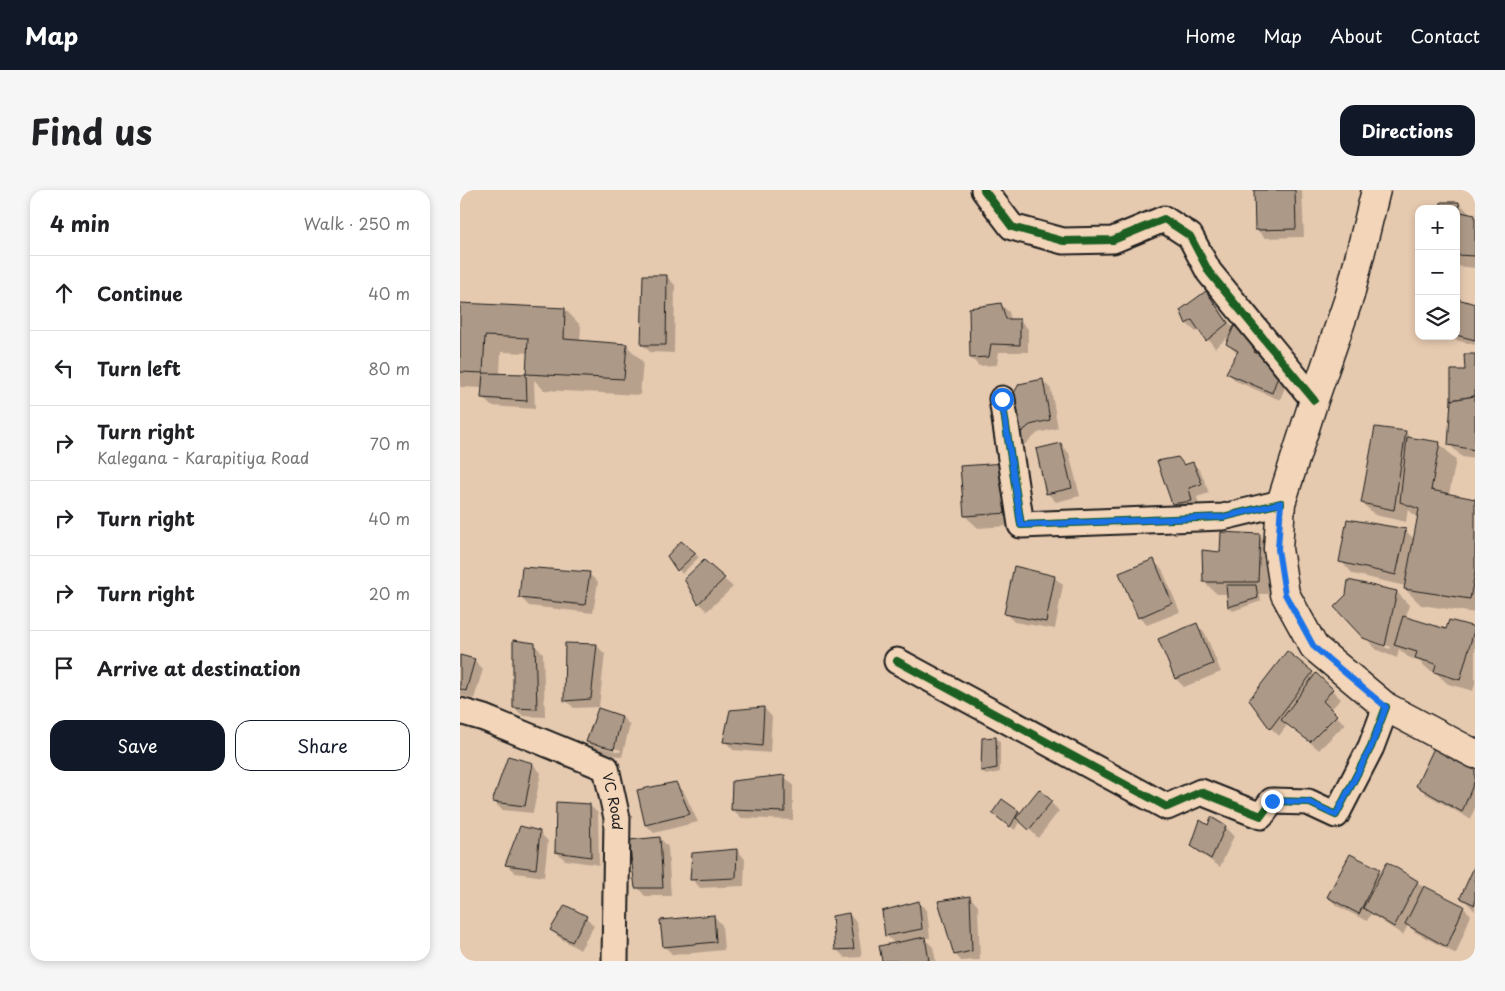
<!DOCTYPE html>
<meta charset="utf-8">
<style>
body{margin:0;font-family:"Playpen Sans",sans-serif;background:#f6f6f6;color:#202124}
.controls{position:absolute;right:15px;top:15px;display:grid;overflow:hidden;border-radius:10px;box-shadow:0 2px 8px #0003}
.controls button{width:45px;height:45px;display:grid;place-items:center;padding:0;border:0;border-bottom:1px solid #e0e0e0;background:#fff;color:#202124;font:25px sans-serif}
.stop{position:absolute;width:15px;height:15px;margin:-11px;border:4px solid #1a73e8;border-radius:50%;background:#fff}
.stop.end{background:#1a73e8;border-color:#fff;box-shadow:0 1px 5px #0008}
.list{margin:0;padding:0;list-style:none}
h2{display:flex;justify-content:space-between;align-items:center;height:65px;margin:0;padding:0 20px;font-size:21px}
h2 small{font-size:16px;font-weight:400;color:#757577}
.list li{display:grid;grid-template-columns:32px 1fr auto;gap:15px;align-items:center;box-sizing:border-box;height:75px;padding:0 20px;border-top:1px solid #e0e0e0}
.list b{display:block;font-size:19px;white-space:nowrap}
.list p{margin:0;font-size:16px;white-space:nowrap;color:#757577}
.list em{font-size:16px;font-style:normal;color:#757577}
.actions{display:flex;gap:10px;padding:15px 20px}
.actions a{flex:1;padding:11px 0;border:1px solid #111827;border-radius:15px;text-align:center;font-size:18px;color:#111827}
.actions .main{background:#111827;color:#fff}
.icon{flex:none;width:28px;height:28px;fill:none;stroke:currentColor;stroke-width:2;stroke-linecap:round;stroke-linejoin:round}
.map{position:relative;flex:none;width:1015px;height:771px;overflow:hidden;border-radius:15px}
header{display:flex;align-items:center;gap:30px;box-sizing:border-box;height:70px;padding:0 25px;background:#111827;color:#fff}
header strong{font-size:24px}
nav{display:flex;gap:28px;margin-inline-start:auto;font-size:18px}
.intro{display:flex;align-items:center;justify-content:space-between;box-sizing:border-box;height:120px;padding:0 30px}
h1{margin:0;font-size:35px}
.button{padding:12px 22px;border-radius:15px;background:#111827;color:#fff;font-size:18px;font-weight:700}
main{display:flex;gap:30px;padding:0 30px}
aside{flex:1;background:#fff;border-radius:15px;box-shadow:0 2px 8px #0003}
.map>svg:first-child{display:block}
.shadow{fill:#0003;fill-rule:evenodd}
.building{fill:#ad9987;stroke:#1c1c1c}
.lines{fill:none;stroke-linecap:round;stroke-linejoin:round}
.minor-casing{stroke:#1c1c1c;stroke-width:29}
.secondary-casing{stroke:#1c1c1c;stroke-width:31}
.minor{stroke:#f3d5b9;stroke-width:25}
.secondary{stroke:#f3d5b9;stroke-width:28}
.cycleway-casing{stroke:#f3d5b9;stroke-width:11}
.cycleway{stroke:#1b5e20;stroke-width:8}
.route{stroke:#1a73e8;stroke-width:6}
.labels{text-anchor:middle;stroke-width:4;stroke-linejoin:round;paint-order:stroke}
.street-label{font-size:14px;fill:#1c1c1c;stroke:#f3d5b9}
</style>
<header>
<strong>Map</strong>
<nav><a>Home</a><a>Map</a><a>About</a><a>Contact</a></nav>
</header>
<div class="intro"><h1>Find us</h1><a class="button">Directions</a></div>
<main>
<aside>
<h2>4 min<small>Walk · 250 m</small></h2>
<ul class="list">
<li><svg class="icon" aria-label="ahead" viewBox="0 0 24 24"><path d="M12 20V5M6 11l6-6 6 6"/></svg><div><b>Continue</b></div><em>40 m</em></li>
<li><svg class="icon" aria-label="left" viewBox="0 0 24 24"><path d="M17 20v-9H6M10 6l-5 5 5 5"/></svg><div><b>Turn left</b></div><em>80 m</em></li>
<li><svg class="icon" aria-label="right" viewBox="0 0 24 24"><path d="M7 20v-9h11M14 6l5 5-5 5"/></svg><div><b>Turn right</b><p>Kalegana - Karapitiya Road</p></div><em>70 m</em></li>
<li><svg class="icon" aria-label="right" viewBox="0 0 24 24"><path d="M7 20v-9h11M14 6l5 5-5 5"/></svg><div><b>Turn right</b></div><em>40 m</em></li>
<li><svg class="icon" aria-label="right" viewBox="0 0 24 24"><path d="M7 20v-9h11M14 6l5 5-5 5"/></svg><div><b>Turn right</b></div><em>20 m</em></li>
<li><svg class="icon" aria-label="arrive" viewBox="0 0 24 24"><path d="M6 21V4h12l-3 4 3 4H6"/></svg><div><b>Arrive at destination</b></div></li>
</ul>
<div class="actions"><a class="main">Save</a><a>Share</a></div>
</aside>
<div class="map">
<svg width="1015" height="771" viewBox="0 0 1015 771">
<rect width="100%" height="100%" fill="#e6cab0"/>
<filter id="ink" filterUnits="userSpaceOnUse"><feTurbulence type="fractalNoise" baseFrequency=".02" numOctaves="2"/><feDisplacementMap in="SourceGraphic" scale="10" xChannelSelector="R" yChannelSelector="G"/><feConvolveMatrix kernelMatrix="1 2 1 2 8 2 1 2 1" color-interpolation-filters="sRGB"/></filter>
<g filter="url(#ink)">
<g class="shadow">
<polygon points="795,0 842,0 844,47 805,48 797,40"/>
<polygon points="999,13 1011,25 1015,26 1015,78 996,76 996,19"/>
<polygon points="207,87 215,95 214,163 190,162 182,154"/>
<polygon points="745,103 754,111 774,139 799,149 830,184 820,210 776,191 768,183 778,164 767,154 771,145 755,158 740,139 736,142 727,134 721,121"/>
<path d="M 0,114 L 105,119 L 121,136 L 120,152 L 166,155 L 183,172 L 180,205 L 84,200 L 74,190 L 75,219 L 31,216 L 22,207 L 23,198 L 0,197 ZM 41,162 L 69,163 L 68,184 L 69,186 L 40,185 Z"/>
<polygon points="540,114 549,122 551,130 560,130 568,139 568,162 539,162 537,175 519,176 511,168"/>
<polygon points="1015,115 1015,155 996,150 992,146 996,146 996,118"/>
<polygon points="1015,165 1015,269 1002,267 989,254 1007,182"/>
<polygon points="582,190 591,199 598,238 578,243 563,256 555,248 558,215"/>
<polygon points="945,242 952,249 979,253 996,270 989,305 1015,310 1015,423 961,415 945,399 945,396 893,384 881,371 888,330 946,341 954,349 957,328 948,319 946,332 915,325 902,313"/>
<polygon points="600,254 609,263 620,306 596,312 588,304"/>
<polygon points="718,268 726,276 733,273 741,282 749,303 737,307 740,319 721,322 713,314"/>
<polygon points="501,277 561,335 518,338 505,326"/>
<polygon points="799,346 812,358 811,404 800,404 801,411 773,421 769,417 768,404 757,404 744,392"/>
<polygon points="221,353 239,367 222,384 209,366"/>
<polygon points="693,371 702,379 720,422 687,435 679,427"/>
<polygon points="244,372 273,397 247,421 239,413"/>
<polygon points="129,384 138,392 133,423 69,416 60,407"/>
<polygon points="594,387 603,395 595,439 554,432 546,424"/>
<polygon points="889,391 937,402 949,415 946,428 987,441 990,431 1015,439 1015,494 1013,501 988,494 976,483 969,480 959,471 948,467 939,459 937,468 917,460 908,451 930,459 931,457 903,447 887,405"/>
<polygon points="736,434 745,443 761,482 724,497 716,489 700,450"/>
<polygon points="74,455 83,463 85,527 63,526 54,517"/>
<polygon points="136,455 145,464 139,517 114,518 105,510"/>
<polygon points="827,463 855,486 856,485 881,509 870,520 885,534 859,560 828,534 819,546 811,538"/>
<polygon points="0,466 14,470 23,479 14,509 0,505"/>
<polygon points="304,518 312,527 310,563 273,560 265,551"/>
<path d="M 162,527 L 170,535 L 162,567 L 136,560 L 127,552 ZM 136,553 L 161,560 L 160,562 L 136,556 Z"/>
<polygon points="536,548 540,552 540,582 526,585 522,581"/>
<polygon points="49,568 73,574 81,583 73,623 42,620 34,612"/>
<polygon points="1015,582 1015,618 1010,629 966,604 958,595"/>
<polygon points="325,587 333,595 333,630 281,628 272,619"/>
<polygon points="216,593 224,602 238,632 194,643 186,635"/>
<polygon points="579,600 599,621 578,648 560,630 555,640 533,623 542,611 560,624"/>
<polygon points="129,615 138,623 139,675 105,670 96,662"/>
<polygon points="752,629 766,637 774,646 760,677 741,664 732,656 749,637"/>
<polygon points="79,642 88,651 84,687 55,683 47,675"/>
<polygon points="200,648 208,657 211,706 185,706 177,697"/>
<polygon points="277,660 285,669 284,696 240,698 232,689"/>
<polygon points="891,665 923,683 957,692 963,697 1003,717 1011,725 996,764 955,742 948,735 943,745 911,724 907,731 877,716 868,707"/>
<polygon points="1015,679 1015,721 1002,708"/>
<polygon points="510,707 518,716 520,770 501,771 495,764"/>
<polygon points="458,712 467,720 470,748 464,748 473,757 476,771 423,771 435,754 426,745"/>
<polygon points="389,724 397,733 402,767 385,768 377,760"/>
<polygon points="254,726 262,735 264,760 213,765 205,757"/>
<polygon points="126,727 134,736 120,760 100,748 91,740"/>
</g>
<g class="building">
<polygon points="794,0 835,0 836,39 795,40"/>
<polygon points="981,12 999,12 1000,22 1015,25 1015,66 996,65 996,19 981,19"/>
<polygon points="183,85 207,85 206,155 181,155"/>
<polygon points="746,101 768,133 746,151 732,130 726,134 720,120"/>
<polygon points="998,109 1015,114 1015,150 996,145 996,114"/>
<polygon points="0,113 105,118 104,149 167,154 164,189 66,184 68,148 25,146 23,183 0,182"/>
<polygon points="541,113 546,129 560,129 560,155 531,154 529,167 510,168 509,118"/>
<polygon points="774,136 799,148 794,162 822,175 812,203 766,183 778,161 766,154"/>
<polygon points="1004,164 1015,164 1015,206 991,210 991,180 1005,180"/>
<polygon points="23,183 66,184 67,211 21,208"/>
<polygon points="583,189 590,230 570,235 559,244 549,216 557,214 554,203 559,194"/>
<polygon points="1015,206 1015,260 988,255 991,210"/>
<polygon points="915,237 946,241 934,320 901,313"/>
<polygon points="947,247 980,252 971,300 1015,309 1015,382 1010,409 944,399 959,319 940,312"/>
<polygon points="601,253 612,298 586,304 576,259"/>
<polygon points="718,267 724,275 733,272 742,294 729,298 732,311 712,314 697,271"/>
<polygon points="545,273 549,323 504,326 500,276"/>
<polygon points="887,329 946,339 936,385 879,372"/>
<polygon points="761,342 800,344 798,392 743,392 742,360 760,362"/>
<polygon points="221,351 236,363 217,381 207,366"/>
<polygon points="694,369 712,413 678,428 659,383"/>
<polygon points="244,370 265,388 238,414 224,389"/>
<polygon points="554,376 595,386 586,432 544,424"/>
<polygon points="62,377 130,382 125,415 59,408"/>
<polygon points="888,390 937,401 925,456 903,448 874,417 886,405"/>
<polygon points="766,395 796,395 798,408 768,417"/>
<polygon points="943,426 986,439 989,430 1015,437 1000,490 974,482 976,474 955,468 957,462 934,455"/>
<polygon points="737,433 753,474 715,489 698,449"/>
<polygon points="53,450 75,453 77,519 53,518"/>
<polygon points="105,453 137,454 131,509 104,511"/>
<polygon points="827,461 853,482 810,539 789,510"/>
<polygon points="0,465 15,469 6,501 0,499"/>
<polygon points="856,483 873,499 863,511 877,525 850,552 821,530"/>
<polygon points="304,517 302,556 263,552 270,520"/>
<polygon points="138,518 162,526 154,559 126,552"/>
<polygon points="536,547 537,578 521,581 522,548"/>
<polygon points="974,558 1015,580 1015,590 1002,622 956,596"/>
<polygon points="48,566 73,573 65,616 32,612"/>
<polygon points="325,585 325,622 271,620 272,591"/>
<polygon points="216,592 230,624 185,635 177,600"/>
<polygon points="579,599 592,611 569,640 556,628"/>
<polygon points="542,609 559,621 550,637 532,623"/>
<polygon points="96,612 130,614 131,667 95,662"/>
<polygon points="751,627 766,636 751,669 731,656 740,630 748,635"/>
<polygon points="60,636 80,641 76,679 45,675"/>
<polygon points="200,647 203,698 175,698 169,650"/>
<polygon points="277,659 276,688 230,690 232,663"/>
<polygon points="890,664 920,679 899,724 867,707"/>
<polygon points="927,672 958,691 934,737 903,718"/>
<polygon points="1014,677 1015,677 1015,715 1000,708"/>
<polygon points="964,696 1004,716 987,757 945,734"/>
<polygon points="510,706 512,761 494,765 478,711"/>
<polygon points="459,711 462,739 425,746 422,721"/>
<polygon points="105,715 127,726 112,752 90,740"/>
<polygon points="389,723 394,759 375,760 372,726"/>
<polygon points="254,725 256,752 203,757 200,730"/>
<polygon points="465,747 469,771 422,771 419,756"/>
</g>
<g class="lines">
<defs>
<g id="minor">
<polyline points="524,0 552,37 603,51 653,50 704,29 730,46 749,82 854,210"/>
<polyline points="542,209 561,335 763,327 821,313"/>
<polyline points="437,471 707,617 741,602 801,626 812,611 848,612 876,625 911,557 926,517"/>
<path id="s1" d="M 0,521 L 24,528 L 146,578 L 157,628 L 155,771"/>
</g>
<polyline id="secondary" points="916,0 890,105 854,210 821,313 818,359 825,404 854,457 926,517 1015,564"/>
</defs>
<use href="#minor" class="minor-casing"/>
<use href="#secondary" class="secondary-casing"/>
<use href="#minor" class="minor"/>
<use href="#secondary" class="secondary"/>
<defs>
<g id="cycleway">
<polyline points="524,0 552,37 603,51 653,50 704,29 730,46 749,82 854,210"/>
<polyline points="542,209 561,335 763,327 821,313"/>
<polyline points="437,471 707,617 741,602 801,626 812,611 848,612 876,625 911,557 926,517"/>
</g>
</defs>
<use href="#cycleway" class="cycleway-casing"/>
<use href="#cycleway" class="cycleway"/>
</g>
</g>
<g class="lines" filter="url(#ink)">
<polyline class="route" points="542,209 561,335 764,327 821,313 818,359 825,404 854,457 926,517 911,557 876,625 848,612 812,611"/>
</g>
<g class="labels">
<g class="street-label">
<text dy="5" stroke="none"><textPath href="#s1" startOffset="191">VC Road</textPath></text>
</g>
</g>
</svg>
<div class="controls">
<button>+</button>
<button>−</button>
<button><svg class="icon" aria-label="layers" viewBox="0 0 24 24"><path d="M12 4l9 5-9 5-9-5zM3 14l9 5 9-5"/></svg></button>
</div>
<div class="stop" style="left:542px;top:209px"></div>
<div class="stop end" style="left:812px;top:611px"></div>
</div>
</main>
